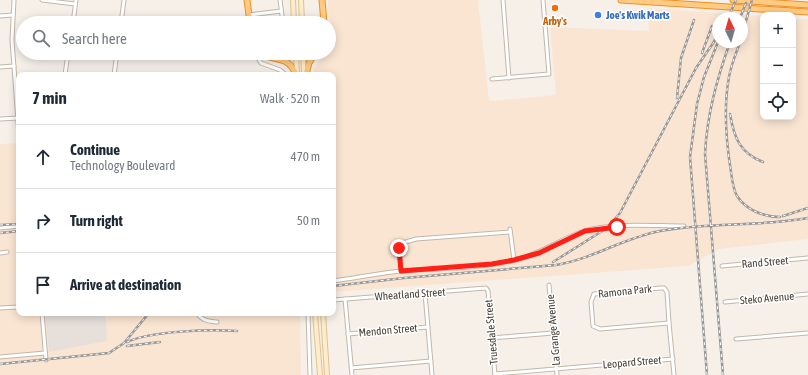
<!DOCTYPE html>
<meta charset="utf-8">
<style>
body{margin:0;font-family:"Asap Condensed",sans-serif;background:#f2f2f3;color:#1f2937}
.controls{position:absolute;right:12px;top:12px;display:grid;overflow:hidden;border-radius:8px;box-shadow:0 2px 10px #0003}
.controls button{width:36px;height:36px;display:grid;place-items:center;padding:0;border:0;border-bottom:1px solid #e0e1e3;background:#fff;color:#1f2937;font:20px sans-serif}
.compass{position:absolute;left:712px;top:12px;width:36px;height:36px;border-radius:50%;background:#fff;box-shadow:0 2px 10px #0003;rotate:355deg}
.stop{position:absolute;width:12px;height:12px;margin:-9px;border:3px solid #ff2017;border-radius:50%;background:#fff}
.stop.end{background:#ff2017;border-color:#fff;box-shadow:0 1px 4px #0008}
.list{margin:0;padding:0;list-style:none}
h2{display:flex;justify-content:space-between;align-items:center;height:52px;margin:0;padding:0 16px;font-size:17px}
h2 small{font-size:13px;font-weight:400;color:#747a83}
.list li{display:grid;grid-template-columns:26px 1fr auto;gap:12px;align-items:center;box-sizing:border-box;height:64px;padding:0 16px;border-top:1px solid #e0e1e3}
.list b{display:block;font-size:15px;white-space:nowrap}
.list p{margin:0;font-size:13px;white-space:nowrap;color:#747a83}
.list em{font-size:13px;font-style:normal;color:#747a83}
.icon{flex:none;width:22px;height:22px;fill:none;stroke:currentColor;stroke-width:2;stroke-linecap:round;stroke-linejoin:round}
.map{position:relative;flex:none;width:808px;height:375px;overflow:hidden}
.search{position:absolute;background:#fff;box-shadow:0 2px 10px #0003;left:16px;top:16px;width:320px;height:44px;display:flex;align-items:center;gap:10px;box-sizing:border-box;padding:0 14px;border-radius:22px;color:#747a83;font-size:15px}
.panel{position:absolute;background:#fff;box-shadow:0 2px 10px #0003;left:16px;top:72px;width:320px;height:244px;border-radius:8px}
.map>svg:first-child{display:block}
.commercial{fill:#fae5d2;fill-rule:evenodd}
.industrial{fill:#e6dfda}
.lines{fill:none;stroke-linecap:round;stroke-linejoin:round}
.minor-casing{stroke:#c3b7aa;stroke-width:5}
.secondary-casing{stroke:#dfc395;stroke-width:6}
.trunk-casing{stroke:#f09128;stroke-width:7}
.minor{stroke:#fff;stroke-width:3}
.secondary{stroke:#ffecca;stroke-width:4}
.trunk{stroke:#ffca82;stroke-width:5}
.rail-casing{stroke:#989898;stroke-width:2.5}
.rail{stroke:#fff;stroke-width:1;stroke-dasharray:3;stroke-linecap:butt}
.route{stroke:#ff2017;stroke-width:5}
.food-dot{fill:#e8710a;stroke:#fff;stroke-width:1.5}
.shop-dot{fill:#3f7fe0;stroke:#fff;stroke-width:1.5}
.labels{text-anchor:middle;stroke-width:3;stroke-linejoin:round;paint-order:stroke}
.shop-label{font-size:11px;font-weight:bold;fill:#366cbe;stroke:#fff;text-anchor:start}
.food-label{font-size:11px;font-weight:bold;fill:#c56008;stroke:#fff}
.street-label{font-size:11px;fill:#4b4036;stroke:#fff}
</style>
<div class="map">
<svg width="808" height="375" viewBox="0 0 808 375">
<rect width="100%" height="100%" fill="#f6f0e9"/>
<g class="commercial">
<path d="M 328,0 L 478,0 L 489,100 L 492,101 L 556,95 L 550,27 L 649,31 L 647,8 L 763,16 L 763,117 L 793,117 L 793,19 L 808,19 L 808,239 L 719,249 L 688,266 L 333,292 L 333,75 L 313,75 L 314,69 L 324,53 L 329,53 L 329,45 L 333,29 L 327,9 ZM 718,18 L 742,18 L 742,42 L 718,42 Z"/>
<polygon points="19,143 19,313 300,313 301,375 0,375 0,144"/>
</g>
<polygon class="industrial" points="45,313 105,313 107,341 49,352"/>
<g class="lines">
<defs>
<g id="minor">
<polyline points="14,0 12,40 19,135"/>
<polyline points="42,0 75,4"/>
<polyline points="280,0 283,23"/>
<polyline points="503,0 509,78"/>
<polyline points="249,15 281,11"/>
<polyline points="0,16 13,15"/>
<polyline points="73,23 76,0"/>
<polyline points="121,23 124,0"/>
<polyline points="255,53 261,63 280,70 286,75"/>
<polyline points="0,67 14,66"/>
<polyline points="65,75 68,53"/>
<polyline points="114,75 117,53"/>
<polyline points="492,79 549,74 543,0"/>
<polyline points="0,119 19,118"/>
<polyline points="0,228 19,226"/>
<polyline points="510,229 514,260"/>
<polyline points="399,244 416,239 510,232"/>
<polyline points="399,248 401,271"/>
<polyline points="0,253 7,252"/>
<polyline points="722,266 808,258"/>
<path d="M 333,281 C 356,278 379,273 402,271 C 439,268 478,269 514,260 C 539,255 560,239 584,231 C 614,222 653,226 684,226"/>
<polyline points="549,285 557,375"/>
<polygon points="661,288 664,288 667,292 669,323 600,329 593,326 591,302 594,294"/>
<polyline points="425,293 432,375"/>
<polyline points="345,299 352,375"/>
<polyline points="333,300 486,288 488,291 495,375"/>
<polyline points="725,302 808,294"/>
<polyline points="0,308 19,307"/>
<polyline points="42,313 46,360"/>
<path d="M 197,313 C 202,321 209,321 217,322"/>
<polyline points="308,313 310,375"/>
<polyline points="669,323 674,375"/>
<polyline points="348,334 428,327"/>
<polyline points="491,338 553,333"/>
<polyline points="736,339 808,333"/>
<polyline points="0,357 45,353"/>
<polyline points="351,368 431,361"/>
<polyline points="495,374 673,359"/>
</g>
<g id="secondary">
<polyline points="293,0 294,23"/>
<polyline points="301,0 302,21"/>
<polyline points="296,53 297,75"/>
<polyline points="303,53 304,75"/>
<polyline points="315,313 320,375"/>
<polyline points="323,313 327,375"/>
</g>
<g id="trunk">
<polyline points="247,0 250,23"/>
<polyline points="322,0 324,23"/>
<polyline points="621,0 808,12"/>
<polyline points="733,0 808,5"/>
<polyline points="302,19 303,23"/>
<path d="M 261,53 C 276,63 288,54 296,75"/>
<polyline points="276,58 288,53"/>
<polyline points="306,75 309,63 315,53"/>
</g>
</defs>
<use href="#minor" class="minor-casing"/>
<use href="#secondary" class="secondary-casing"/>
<use href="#trunk" class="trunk-casing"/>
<use href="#minor" class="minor"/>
<use href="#secondary" class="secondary"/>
<use href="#trunk" class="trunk"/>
<defs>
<g id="rail">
<polyline points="728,18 736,0"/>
<polyline points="740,18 746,3"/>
<polyline points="742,35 752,0"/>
<path d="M 740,42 C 736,54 731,65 729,77 C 723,109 726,141 731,172 C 732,180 733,189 737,196 C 746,210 764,217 780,217"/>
<polyline points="702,53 712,26"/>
<polyline points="677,98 681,58 694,20"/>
<path d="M 730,114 C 734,138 740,153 763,162"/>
<polyline points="783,216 808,208"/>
<polyline points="0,225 19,224"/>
<polyline points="0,233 19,231"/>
<polyline points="553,262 607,228 620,213 696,68 718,36"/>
<path d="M 333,286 L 404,278 L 556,265 C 593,259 623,238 660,231 C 708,222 759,227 808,218"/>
<path d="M 127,342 C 151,331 210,329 237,331"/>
<polyline points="127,346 160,342"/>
<polyline points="0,364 109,353 124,343 149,313"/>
<polyline points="707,375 690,157 697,104 704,77 718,42"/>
<path d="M 723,375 L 705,154 C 707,114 717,79 730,42"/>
</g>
</defs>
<use href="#rail" class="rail-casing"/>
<use href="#rail" class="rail"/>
</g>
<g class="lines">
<polyline class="route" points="399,248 401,271 492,264 514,260 539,253 585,231 617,227"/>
</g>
<circle class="food-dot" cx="555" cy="8" r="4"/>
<circle class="shop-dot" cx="598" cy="15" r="4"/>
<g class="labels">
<g class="shop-label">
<text x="606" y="19">Joe's Kwik Marts</text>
</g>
<g class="food-label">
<text x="555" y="25">Arby's</text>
</g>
<g class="street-label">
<text transform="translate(765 262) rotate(-5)" y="4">Rand Street</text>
<text transform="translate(625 291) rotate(-6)" y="4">Ramona Park</text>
<text transform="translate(410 294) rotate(-4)" y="4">Wheatland Street</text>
<text transform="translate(767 298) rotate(-5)" y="4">Steko Avenue</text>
<text transform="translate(388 330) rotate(-5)" y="4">Mendon Street</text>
<text transform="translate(553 330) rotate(-95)" y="4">La Grange Avenue</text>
<text transform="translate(491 332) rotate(-95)" y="4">Truesdale Street</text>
<text transform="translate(632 362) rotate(-5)" y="4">Leopard Street</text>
</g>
</g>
</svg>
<div class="controls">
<button>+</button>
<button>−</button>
<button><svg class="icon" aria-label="locate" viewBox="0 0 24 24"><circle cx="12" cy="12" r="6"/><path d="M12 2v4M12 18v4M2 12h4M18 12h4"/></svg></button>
</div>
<svg class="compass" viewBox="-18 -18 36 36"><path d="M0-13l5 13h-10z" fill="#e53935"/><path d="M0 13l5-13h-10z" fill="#747a83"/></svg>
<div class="stop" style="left:617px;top:227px"></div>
<div class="stop end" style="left:399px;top:248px"></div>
<div class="search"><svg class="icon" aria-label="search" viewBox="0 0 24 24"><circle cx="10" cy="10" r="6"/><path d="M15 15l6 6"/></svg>Search here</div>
<section class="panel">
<h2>7 min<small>Walk · 520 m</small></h2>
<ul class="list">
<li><svg class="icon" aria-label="ahead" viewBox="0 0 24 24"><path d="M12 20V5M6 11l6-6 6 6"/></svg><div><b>Continue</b><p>Technology Boulevard</p></div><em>470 m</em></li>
<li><svg class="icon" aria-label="right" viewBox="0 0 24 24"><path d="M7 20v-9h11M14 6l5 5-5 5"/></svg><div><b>Turn right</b></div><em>50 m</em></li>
<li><svg class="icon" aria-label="arrive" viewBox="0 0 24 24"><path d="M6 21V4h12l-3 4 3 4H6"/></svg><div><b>Arrive at destination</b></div></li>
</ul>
</section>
</div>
